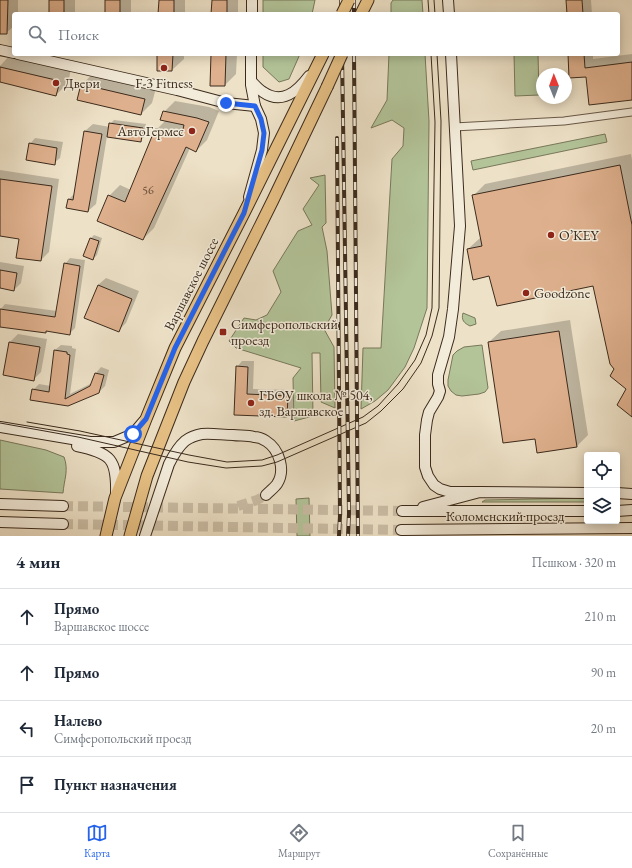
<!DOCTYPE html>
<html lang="ru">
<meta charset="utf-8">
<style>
body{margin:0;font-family:"EB Garamond",serif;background:#f6f6f7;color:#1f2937}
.controls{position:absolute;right:12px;bottom:12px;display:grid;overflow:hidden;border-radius:4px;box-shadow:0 2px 10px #0003}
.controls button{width:36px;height:36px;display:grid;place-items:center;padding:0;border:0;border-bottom:1px solid #e0e1e3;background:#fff;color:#1f2937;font:20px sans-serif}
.compass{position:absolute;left:536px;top:68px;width:36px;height:36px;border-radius:50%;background:#fff;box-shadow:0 2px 10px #0003;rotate:359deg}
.stop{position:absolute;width:12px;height:12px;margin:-9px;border:3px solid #2563eb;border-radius:50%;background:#fff}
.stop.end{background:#2563eb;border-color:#fff;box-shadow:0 1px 4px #0008}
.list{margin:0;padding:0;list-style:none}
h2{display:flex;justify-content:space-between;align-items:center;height:52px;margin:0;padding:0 16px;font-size:17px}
h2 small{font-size:13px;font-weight:400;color:#747a83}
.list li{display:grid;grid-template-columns:26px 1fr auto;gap:12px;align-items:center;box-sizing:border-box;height:56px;padding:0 16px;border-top:1px solid #e0e1e3}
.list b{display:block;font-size:15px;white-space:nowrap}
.list p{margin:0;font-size:13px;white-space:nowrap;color:#747a83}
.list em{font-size:13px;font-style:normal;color:#747a83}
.icon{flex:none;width:22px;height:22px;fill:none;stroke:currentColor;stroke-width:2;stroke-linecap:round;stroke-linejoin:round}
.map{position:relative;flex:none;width:632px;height:536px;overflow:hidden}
.search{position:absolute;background:#fff;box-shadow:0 2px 10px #0003;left:12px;right:12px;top:12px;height:44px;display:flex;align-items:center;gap:10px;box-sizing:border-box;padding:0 14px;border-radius:4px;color:#747a83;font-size:15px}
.sheet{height:276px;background:#fff}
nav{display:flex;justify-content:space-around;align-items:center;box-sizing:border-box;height:56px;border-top:1px solid #e0e1e3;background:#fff;font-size:11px;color:#747a83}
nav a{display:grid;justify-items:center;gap:2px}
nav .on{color:#2563eb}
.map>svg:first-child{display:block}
.green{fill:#b3c499;stroke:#78785b}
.shadow{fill:#0003}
.building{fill:#deb08d;stroke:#3c2b1d}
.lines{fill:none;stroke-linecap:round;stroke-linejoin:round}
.secondary-tunnel{stroke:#cabda5;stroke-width:10;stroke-dasharray:10 5;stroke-linecap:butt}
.street-casing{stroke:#685848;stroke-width:9}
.secondary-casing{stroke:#3c2b1d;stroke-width:12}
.primary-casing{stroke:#3c2b1d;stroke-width:13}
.street{stroke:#f3ecdb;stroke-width:7}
.secondary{stroke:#f3ecdb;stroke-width:10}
.primary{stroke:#e6c084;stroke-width:11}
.tram{stroke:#3c2b1d;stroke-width:1}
.rail-casing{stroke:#3c2b1d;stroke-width:4}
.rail{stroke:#f3ecdb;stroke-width:2.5;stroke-dasharray:8;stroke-linecap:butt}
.primary-bridge-casing{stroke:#3c2b1d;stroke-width:13;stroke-linecap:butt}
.primary-bridge{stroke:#e6c084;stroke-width:11}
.route{stroke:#2563eb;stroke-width:5}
.poi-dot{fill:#8f2418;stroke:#f3ecdb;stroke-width:1.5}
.labels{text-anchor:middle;stroke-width:3;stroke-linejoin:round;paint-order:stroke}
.number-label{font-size:12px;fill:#644c39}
.poi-label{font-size:14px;fill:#3c2b1d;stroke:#f3ecdb;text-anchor:start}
.street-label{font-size:14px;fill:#3c2b1d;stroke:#f3ecdb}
</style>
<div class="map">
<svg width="632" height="536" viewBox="0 0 632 536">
<rect width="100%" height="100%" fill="#ede1c7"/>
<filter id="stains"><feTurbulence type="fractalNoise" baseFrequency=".005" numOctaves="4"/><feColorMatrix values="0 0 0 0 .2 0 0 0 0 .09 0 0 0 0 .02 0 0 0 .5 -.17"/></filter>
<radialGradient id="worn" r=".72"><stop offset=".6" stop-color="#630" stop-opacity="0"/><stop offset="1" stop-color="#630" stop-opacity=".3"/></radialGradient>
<g class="green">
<polygon points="263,0 315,0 312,14 263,14"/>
<polygon points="393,0 422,0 423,14 391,14 391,3"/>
<polygon points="263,54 300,54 289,79 279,82 263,67"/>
<polygon points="389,54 425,54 429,121 427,308 414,348 405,367 388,390 375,401 361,409 363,348 381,348 392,159 403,146 404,128 392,120 371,128 387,100"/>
<polygon points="514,54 538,54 539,95 515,96"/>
<polygon points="605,134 607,142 473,170 471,161"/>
<polygon points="325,175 326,223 322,227 327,251 332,315 324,329 334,347 335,408 321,402 320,353 312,353 313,416 294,421 293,378 301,368 236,348 229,341 244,318 256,320 267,315 281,292 273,271 298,231 312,225 303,209 319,185 310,178"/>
<path d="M 463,313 L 475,318 L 476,324 L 470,326 C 464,323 461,320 463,313 Z"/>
<polygon points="482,345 488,388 485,392 479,394 462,396 456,395 451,391 448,386 448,380 453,355 457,351 464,347"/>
<path d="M 0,440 L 46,450 L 64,457 C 69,470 64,480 63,493 L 0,489 Z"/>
<polygon points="309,498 310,536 297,536 296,499"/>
<polygon points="587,498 587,502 482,502 485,500"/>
</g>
<g class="shadow">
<polygon points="0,0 18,0 18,14 14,14 14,26 6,33 0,33"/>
<rect x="50" y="0" width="25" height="14"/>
<rect x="106" y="0" width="25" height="14"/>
<polygon points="160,0 185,0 185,14 159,14"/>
<polygon points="213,0 238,0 238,14 212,14"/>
<polygon points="567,0 591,0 592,14 568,14"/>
<polygon points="105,54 120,54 119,55"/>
<polygon points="158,54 184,54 184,59 172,70 158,70"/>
<polygon points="212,54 237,54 236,74 225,85"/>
<polygon points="569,54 593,54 593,59 632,54 632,99 587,76"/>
<polygon points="10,55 71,69 68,83 56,95 0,81 0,66"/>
<polygon points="93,73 156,88 152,103 141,114 82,85"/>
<polygon points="175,101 209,107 219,111 207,140 196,151 190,148 154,228 143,239 109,196 120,185 131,190 156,130 166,120 164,112"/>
<polygon points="114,120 146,124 144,137 140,141 107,136 96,204 88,211 69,199 75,193 85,131 93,124 110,127 110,124"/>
<polygon points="35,138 63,142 60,158 54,163 30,144"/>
<polygon points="631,154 632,160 632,415 627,389 615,369 593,285 490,274 468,249 480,238 482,237 474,195 485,184"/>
<polygon points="0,170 59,179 49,252 41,260 20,238 0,235"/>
<polygon points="94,235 102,238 97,255 93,259 90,239"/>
<polygon points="70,258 85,260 75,328 69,334 47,330 45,332 0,326 0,310 5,304 57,311 65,264"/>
<polygon points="0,262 24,266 21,283 14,290 0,287"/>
<polygon points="106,278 139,291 126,323 118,331 98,285"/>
<polygon points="570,320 588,435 577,446 538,452 536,437 489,342 501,331"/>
<polygon points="18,334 47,339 41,372 34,379 5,375 10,342"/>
<polygon points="61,345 72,346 72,348 76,349 70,394 92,383 96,373 101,367 109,370 105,386 99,392 68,405 33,390 39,384 51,386 55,350"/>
<polygon points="242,361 254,361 253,389 293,390 293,410 287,416 235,414 237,367"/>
</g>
<g class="building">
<polygon points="0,0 8,0 7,34 0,34"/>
<rect x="49" y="0" width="15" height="14"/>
<rect x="105" y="0" width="15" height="14"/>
<polygon points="159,0 174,0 174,14 158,14"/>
<polygon points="212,0 227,0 227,14 211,14"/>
<polygon points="566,0 582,0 583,14 567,14"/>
<polygon points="157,54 173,54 172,71 157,71"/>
<polygon points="211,54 226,54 225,86 210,86"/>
<polygon points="568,54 584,54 585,68 632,62 632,100 589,105 586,77 569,78"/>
<polygon points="0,67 60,81 56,96 0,82"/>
<polygon points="81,84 145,99 141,115 77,100"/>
<polygon points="163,111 197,118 209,122 196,152 186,147 143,240 97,221 108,195 125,202 155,129 182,133 184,125 160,120"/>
<polygon points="109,123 143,128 141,142 107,137"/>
<polygon points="84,131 102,134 88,212 66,208 68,199 73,200"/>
<polygon points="29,143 57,148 55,165 26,160"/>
<polygon points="620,165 632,225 632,417 617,405 626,389 610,376 614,369 610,364 593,286 497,306 489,276 473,280 467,249 482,246 472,195"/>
<polygon points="0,179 52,186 41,261 16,258 19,239 0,236"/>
<polygon points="90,238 99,241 93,260 83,256"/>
<polygon points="64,263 80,266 70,335 46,331 46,333 0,327 0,309 55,317"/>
<polygon points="0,270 17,273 14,291 0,288"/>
<polygon points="98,285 132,299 119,332 84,318"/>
<polygon points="559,331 577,447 537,453 535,439 503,443 488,342"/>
<polygon points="9,342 40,347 34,381 3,375"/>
<polygon points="54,350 67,352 67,354 70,355 65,399 90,386 95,373 104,375 99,393 68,406 30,400 32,389 49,392"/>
<polygon points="236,366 248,367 247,394 288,396 287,417 234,415"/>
</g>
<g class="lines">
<g class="secondary-tunnel">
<polyline points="63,506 402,511"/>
<polyline points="238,506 257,500 266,495"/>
<polyline points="63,524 401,530"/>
</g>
<defs>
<polyline id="street" points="454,127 564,121 632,112"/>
<g id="secondary">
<polyline points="252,0 252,14"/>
<polyline points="448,0 449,14"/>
<polyline points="0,50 14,53"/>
<polyline points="18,54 177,90 226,103 255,106"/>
<polyline points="451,54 460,226 453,309 449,337 438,375 438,384 440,391 438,397 429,412 427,420 425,435 425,467 428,476 434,485 440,489 450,492 480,492"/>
<path d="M 251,81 C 255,85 258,89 263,92 C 282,105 297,92 309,76"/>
<polyline points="249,197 262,150 264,133 261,119 255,106 251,85 251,54"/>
<polyline points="0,427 90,442 114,442 133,434 144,421"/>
<path d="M 77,446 C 111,453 117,459 116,494"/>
<polyline points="617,493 632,494"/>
<polyline points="0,504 63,506"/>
<polyline points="423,507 480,492 587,493"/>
<polyline points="402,511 587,511"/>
<polyline points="617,511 632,510"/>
<polyline points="0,522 63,524"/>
<polyline points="401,530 632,528"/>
<path d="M 145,536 L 169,464 C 173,456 178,447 185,441 C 189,438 196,435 202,434 C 212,433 223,435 233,435 C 240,436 247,435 254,437 C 258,437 263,439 266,441 C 279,449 286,470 277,484 C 274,488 270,491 266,495"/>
</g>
<g id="primary">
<polyline points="361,14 368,0"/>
<polyline points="106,536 115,498 146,419 175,348 244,213 323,54"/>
<polyline points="130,536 147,476 184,382 203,341 273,200 327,87"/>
</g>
</defs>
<use href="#street" class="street-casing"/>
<use href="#secondary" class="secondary-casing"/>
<use href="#primary" class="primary-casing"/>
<use href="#street" class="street"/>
<use href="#secondary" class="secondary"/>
<use href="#primary" class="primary"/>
<g class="tram">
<polyline points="428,0 429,14"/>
<polyline points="434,0 435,14"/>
<polyline points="27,422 80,431 189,455 227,462 262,460 277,455 363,417 378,406 398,384 415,360 426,335 432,308 435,122 431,54"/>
<polyline points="0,423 78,437 188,462 226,468 262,466 277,462 366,423 381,411 403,389 421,363 432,336 439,308 441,121 437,54"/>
</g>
<defs>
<g id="rail">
<polyline points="341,0 341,14"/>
<polyline points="354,0 354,14"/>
<polyline points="342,54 349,513 348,536"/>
<polyline points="354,54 358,536"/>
<polyline points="337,138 340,515 339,536"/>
</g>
</defs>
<use href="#rail" class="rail-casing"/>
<use href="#rail" class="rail"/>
<defs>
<g id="primary-bridge">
<polyline points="342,14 349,0"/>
<polyline points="327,87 342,54"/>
</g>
</defs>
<use href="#primary-bridge" class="primary-bridge-casing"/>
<use href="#primary-bridge" class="primary-bridge"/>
</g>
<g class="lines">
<polyline class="route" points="133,434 146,419 175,348 244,213 262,150 264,133 261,119 255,106 226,103"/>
</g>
<g class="poi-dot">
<circle cx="164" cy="68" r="4"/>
<circle cx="56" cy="83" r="4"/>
<circle cx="192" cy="131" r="4"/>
<circle cx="551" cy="235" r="4"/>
<circle cx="526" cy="293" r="4"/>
<rect x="219" y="328" width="8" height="8" rx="2"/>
<circle cx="251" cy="403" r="4"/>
</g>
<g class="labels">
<g class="number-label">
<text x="148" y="194">56</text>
</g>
<g class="poi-label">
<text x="64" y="88">Двери</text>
<text x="164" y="88" text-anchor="middle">F-3 Fitness</text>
<text x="184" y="136" text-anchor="end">АвтоГермес</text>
<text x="559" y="240">O’KEY</text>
<text x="534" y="298">Goodzone</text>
<text x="231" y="329">Симферопольский<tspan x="231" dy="16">проезд</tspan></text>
<text x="259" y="400">ГБОУ школа № 504,<tspan x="259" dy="16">зд. Варшавское</tspan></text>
</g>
<g class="street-label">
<text transform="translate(191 284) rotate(-63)" y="5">Варшавское шоссе</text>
<text x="505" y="521">Коломенский проезд</text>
</g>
</g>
<rect width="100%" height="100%" filter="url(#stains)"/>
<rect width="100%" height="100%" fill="url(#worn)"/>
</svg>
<div class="controls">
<button><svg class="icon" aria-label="locate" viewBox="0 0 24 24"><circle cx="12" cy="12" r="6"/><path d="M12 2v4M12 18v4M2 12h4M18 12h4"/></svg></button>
<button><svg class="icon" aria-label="layers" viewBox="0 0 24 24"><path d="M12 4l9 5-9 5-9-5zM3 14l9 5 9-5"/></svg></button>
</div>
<svg class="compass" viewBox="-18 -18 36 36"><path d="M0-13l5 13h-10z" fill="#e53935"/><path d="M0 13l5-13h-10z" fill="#747a83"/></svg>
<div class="stop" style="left:133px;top:434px"></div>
<div class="stop end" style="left:226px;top:103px"></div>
<div class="search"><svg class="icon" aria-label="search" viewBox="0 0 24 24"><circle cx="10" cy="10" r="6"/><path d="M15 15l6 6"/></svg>Поиск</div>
</div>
<section class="sheet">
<h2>4 мин<small>Пешком · 320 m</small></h2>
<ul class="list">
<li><svg class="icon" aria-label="ahead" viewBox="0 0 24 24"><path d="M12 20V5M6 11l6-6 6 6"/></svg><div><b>Прямо</b><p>Варшавское шоссе</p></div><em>210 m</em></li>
<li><svg class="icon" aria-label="ahead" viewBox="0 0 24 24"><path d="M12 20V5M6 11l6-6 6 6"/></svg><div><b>Прямо</b></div><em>90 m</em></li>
<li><svg class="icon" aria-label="left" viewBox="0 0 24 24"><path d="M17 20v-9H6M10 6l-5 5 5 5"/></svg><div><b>Налево</b><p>Симферопольский проезд</p></div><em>20 m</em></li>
<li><svg class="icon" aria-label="arrive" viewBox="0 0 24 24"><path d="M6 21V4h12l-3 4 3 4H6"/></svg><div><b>Пункт назначения</b></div></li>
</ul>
</section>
<nav>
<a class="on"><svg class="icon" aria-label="map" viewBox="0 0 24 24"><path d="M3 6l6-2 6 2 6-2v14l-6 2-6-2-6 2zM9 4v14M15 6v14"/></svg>Карта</a>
<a><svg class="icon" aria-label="directions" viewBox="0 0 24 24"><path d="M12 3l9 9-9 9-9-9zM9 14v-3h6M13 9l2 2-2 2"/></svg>Маршрут</a>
<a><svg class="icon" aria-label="saved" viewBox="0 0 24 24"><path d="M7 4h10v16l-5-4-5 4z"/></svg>Сохранённые</a>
</nav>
